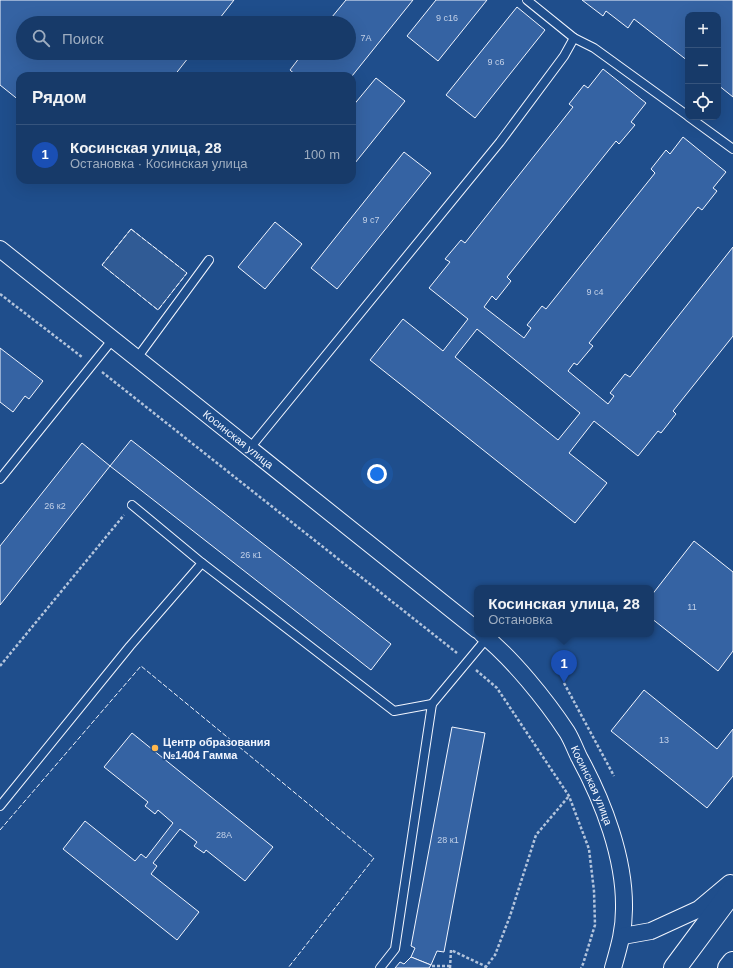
<!DOCTYPE html>
<html lang="ru">
<meta charset="utf-8">
<style>
body{margin:0;font-family:Helvetica,sans-serif;background:#20416f;color:#f1f3f6}
.controls{position:absolute;right:12px;top:12px;display:grid;overflow:hidden;border-radius:8px;box-shadow:0 4px 16px #0002}
.controls button{width:36px;height:36px;display:grid;place-items:center;padding:0;border:0;border-bottom:1px solid #36547d;background:#173a69;color:#f1f3f6;font:20px sans-serif}
.you{position:absolute;left:377px;top:474px;width:14px;height:14px;margin:-10px;border:3px solid #fff;border-radius:50%;background:#1a73e8;box-shadow:0 0 0 6px #1a73e833}
.badge{display:grid;place-items:center;width:26px;height:26px;border-radius:50%;background:#ffb74d;color:#fff;font-size:13px;font-weight:700}
.pin{position:absolute;translate:-50% -33px;filter:drop-shadow(0 1px 2px #0008)}
.pin::after{content:'';position:absolute;top:21px;width:14px;height:12px;background:inherit;clip-path:polygon(0 0,100% 0,50% 100%)}
.popup{position:absolute;left:474px;top:585px;width:180px;height:52px;box-sizing:border-box;display:grid;place-content:center;border-radius:8px;background:#173a69;filter:drop-shadow(0 1px 3px #0005);font-size:13px;white-space:nowrap;color:#9eadc0}
.popup b{font-size:15px;color:#f1f3f6}
.popup::after{content:'';position:absolute;left:50%;top:100%;margin-left:-8px;border:8px solid transparent;border-top-color:#173a69}
.list{margin:0;padding:0;list-style:none}
h2{display:flex;justify-content:space-between;align-items:center;height:52px;margin:0;padding:0 16px;font-size:17px}
h2 small{font-size:13px;font-weight:400;color:#9eadc0}
.list li{display:grid;grid-template-columns:26px 1fr auto;gap:12px;align-items:center;box-sizing:border-box;height:60px;padding:0 16px;border-top:1px solid #36547d}
.list b{display:block;font-size:15px;white-space:nowrap}
.list p{margin:0;font-size:13px;white-space:nowrap;color:#9eadc0}
.list em{font-size:13px;font-style:normal;color:#9eadc0}
.icon{flex:none;width:22px;height:22px;fill:none;stroke:currentColor;stroke-width:2;stroke-linecap:round;stroke-linejoin:round}
.map{position:relative;flex:none;width:733px;height:968px;overflow:hidden}
.search{position:absolute;background:#173a69;box-shadow:0 4px 16px #0002;left:16px;top:16px;width:340px;height:44px;display:flex;align-items:center;gap:10px;box-sizing:border-box;padding:0 14px;border-radius:22px;color:#9eadc0;font-size:15px}
.panel{position:absolute;background:#173a69;box-shadow:0 4px 16px #0002;left:16px;top:72px;width:340px;height:112px;border-radius:12px}
.map>svg:first-child{display:block}
.built{fill:#305b95;stroke:#a8bbd7}
.building{fill:#3563a3;stroke:#f2f6ff;fill-rule:evenodd}
.lines{fill:none;stroke-linecap:round;stroke-linejoin:round}
.lane-casing{stroke:#f2f6ff;stroke-width:10}
.street-casing{stroke:#f2f6ff;stroke-width:18}
.primary-casing{stroke:#f2f6ff;stroke-width:24}
.path{stroke:#b3c4dc;stroke-width:2.5;stroke-dasharray:3 2;stroke-linecap:butt}
.lane{stroke:#1f4e8c;stroke-width:8}
.street{stroke:#1f4e8c;stroke-width:16}
.primary{stroke:#1f4e8c;stroke-width:22}
.fence{stroke:#f2f6ff;stroke-width:1;stroke-dasharray:5 2;stroke-linecap:butt}
.poi-dot{fill:#ffb74d;stroke:#1f4e8c;stroke-width:1.5}
.labels{text-anchor:middle;stroke-width:3;stroke-linejoin:round;paint-order:stroke}
.number-label{font-size:9px;fill:#c3d1e8}
.street-label{font-size:11px;fill:#f2f6ff;stroke:#1f4e8c}
.poi-label{font-size:11px;font-weight:bold;fill:#f2f6ff;stroke:#1f4e8c;text-anchor:start}
</style>
<div class="map">
<svg width="733" height="968" viewBox="0 0 733 968">
<rect width="100%" height="100%" fill="#1f4e8c"/>
<polygon class="built" points="131,229 187,273 158,310 102,265"/>
<g class="building">
<polygon points="0,0 234,0 216,23 23,23 23,53 192,53 174,76 20,76 20,101 0,85"/>
<polygon points="346,0 413,0 352,76 297,76 290,70 303,53 349,53 349,23 327,23"/>
<polygon points="436,0 487,0 438,61 407,36"/>
<polygon points="582,0 733,0 733,97 718,85 718,15 688,15 688,61 634,19 628,28 606,11 603,16"/>
<polygon points="517,7 545,30 475,118 446,95"/>
<path d="M 603,69 L 646,103 L 631,122 L 635,125 L 619,144 L 616,141 L 507,277 L 511,281 L 496,300 L 492,296 L 484,307 L 524,338 L 531,328 L 527,325 L 542,306 L 546,309 L 655,173 L 651,169 L 666,150 L 670,154 L 683,137 L 726,172 L 713,188 L 717,191 L 702,210 L 698,207 L 589,343 L 593,346 L 577,365 L 574,363 L 568,371 L 608,404 L 614,396 L 610,393 L 625,374 L 630,377 L 733,247 L 733,336 L 673,411 L 676,414 L 661,433 L 658,431 L 638,456 L 594,421 L 569,453 L 607,483 L 575,523 L 370,360 L 403,319 L 443,351 L 468,319 L 429,288 L 450,262 L 445,259 L 461,240 L 465,243 L 573,107 L 569,104 L 584,85 L 588,88 ZM 477,329 L 580,413 L 558,440 L 455,357 Z"/>
<polygon points="376,78 405,101 355,163 352,161 352,107"/>
<polygon points="404,152 431,173 337,289 311,268"/>
<polygon points="275,222 302,244 265,289 238,267"/>
<polygon points="0,348 43,381 29,399 25,396 13,412 0,402"/>
<polygon points="131,440 391,644 371,670 110,466"/>
<polygon points="82,443 110,466 0,605 0,546"/>
<polygon points="694,541 733,572 733,651 718,671 651,618 651,596"/>
<polygon points="644,690 717,749 733,729 733,776 707,808 611,731"/>
<polygon points="452,727 485,733 444,952 437,951 431,965 411,957 415,948 411,946"/>
<polygon points="132,733 273,847 245,881 206,850 204,853 194,846 197,842 180,829 153,863 157,866 151,874 199,912 177,940 63,849 85,821 135,861 141,854 146,858 173,823 158,810 155,814 145,806 148,802 104,767"/>
<polygon points="411,957 431,965 429,968 395,968 400,962 404,964"/>
</g>
<g class="lines">
<defs>
<g id="lane">
<polyline points="527,0 574,38"/>
<polyline points="689,117 733,149"/>
<polyline points="137,358 209,260"/>
<polyline points="250,448 500,142 564,56 574,38 594,48 688,116"/>
<polyline points="0,479 113,339"/>
<polyline points="132,505 202,563"/>
<polyline points="0,806 130,646 202,563 394,711 432,704"/>
<polyline points="380,968 395,949 432,704 487,638"/>
</g>
<g id="street">
<path id="s1" d="M 0,249 L 477,630"/>
<path id="s2" d="M 482,634 C 512,658 546,700 567,732 C 572,740 575,749 579,757 C 603,801 625,858 624,909 C 624,931 619,947 613,968"/>
<polyline points="623,936 651,931 699,909 730,883"/>
</g>
<g id="primary">
<polyline points="675,968 733,890"/>
<polyline points="729,968 733,963"/>
</g>
</defs>
<use href="#lane" class="lane-casing"/>
<use href="#street" class="street-casing"/>
<use href="#primary" class="primary-casing"/>
<g class="path">
<polyline points="0,294 82,357"/>
<polyline points="102,372 457,653"/>
<polyline points="0,666 124,515"/>
<polyline points="476,670 497,688 569,796 589,849 594,891 595,925 583,964 581,968"/>
<polyline points="564,683 614,776"/>
<polyline points="432,966 450,966"/>
<polyline points="450,968 451,950 489,968"/>
<polyline points="485,968 495,955 510,916 536,835 569,796"/>
</g>
<use href="#lane" class="lane"/>
<use href="#street" class="street"/>
<use href="#primary" class="primary"/>
<g class="fence">
<polygon points="131,229 187,273 158,310 102,265"/>
<polyline points="0,830 141,666 374,858 288,968"/>
</g>
</g>
<circle class="poi-dot" cx="155" cy="748" r="4"/>
<g class="labels">
<g class="number-label">
<text x="447" y="21">9 с16</text>
<text x="366" y="41">7А</text>
<text x="496" y="65">9 с6</text>
<text x="371" y="223">9 с7</text>
<text x="595" y="295">9 с4</text>
<text x="55" y="509">26 к2</text>
<text x="251" y="558">26 к1</text>
<text x="692" y="610">11</text>
<text x="664" y="743">13</text>
<text x="224" y="838">28А</text>
<text x="448" y="843">28 к1</text>
</g>
<g class="street-label">
<text dy="4" stroke="none"><textPath href="#s1" startOffset="305">Косинская улица</textPath></text>
<text dy="4" stroke="none"><textPath href="#s2" startOffset="189">Косинская улица</textPath></text>
</g>
<g class="poi-label">
<text x="163" y="746">Центр образования<tspan x="163" dy="13">№1404 Гамма</tspan></text>
</g>
</g>
</svg>
<div class="controls">
<button>+</button>
<button>−</button>
<button><svg class="icon" aria-label="locate" viewBox="0 0 24 24"><circle cx="12" cy="12" r="6"/><path d="M12 2v4M12 18v4M2 12h4M18 12h4"/></svg></button>
</div>
<div class="you"></div>
<div class="pin badge" style="left:564px;top:683px;background:#1a4fb4">1</div>
<div class="popup"><b>Косинская улица, 28</b>Остановка</div>
<div class="search"><svg class="icon" aria-label="search" viewBox="0 0 24 24"><circle cx="10" cy="10" r="6"/><path d="M15 15l6 6"/></svg>Поиск</div>
<section class="panel">
<h2>Рядом<small></small></h2>
<ul class="list">
<li><span class="badge" style="background:#1a4fb4">1</span><div><b>Косинская улица, 28</b><p>Остановка · Косинская улица</p></div><em>100 m</em></li>
</ul>
</section>
</div>
